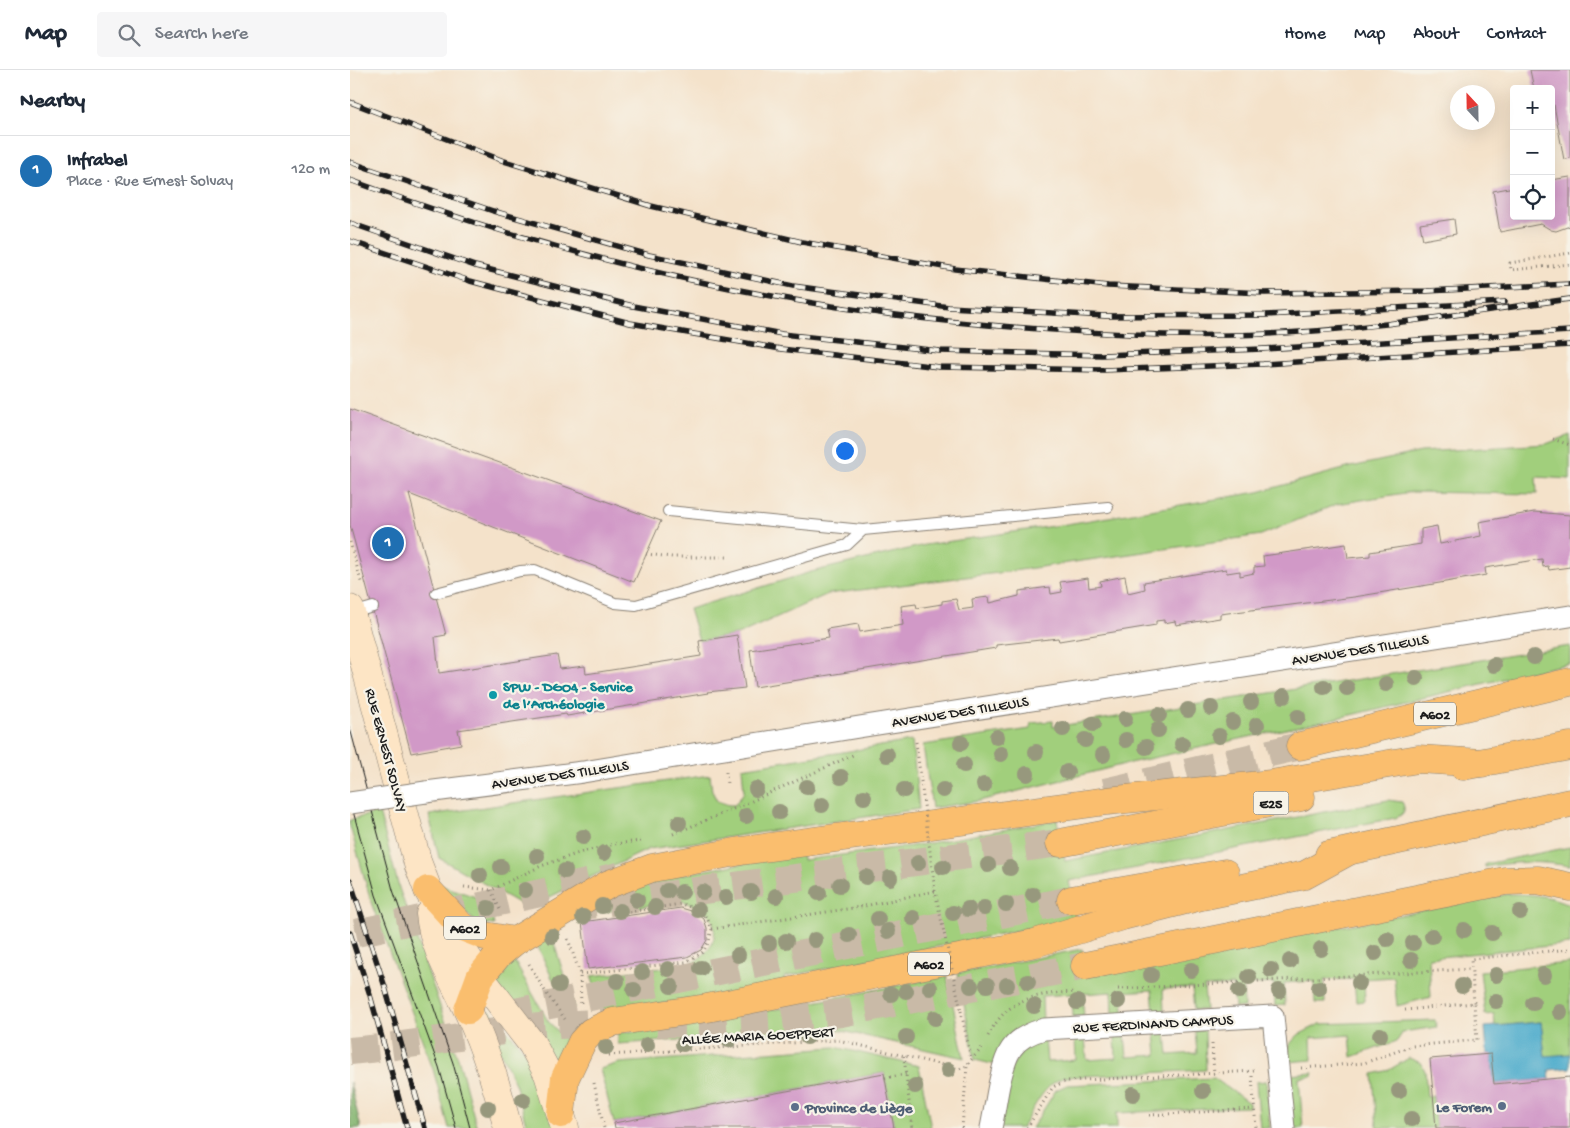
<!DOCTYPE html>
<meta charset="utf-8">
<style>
body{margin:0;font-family:"Gochi Hand",sans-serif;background:#f6f6f7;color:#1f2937}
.controls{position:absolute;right:15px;top:15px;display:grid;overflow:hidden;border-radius:5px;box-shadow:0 5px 20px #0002}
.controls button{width:45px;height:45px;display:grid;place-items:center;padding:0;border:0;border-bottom:1px solid #e0e1e3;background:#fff;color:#1f2937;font:25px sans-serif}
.compass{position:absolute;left:1100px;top:15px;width:45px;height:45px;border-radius:50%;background:#fff;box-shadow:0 5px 20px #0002;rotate:338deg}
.you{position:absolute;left:494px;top:380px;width:18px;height:18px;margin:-12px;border:4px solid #fff;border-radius:50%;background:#1a73e8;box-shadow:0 0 0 8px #1a73e833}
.badge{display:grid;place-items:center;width:32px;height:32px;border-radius:50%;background:#1f6fb2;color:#fff;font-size:16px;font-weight:700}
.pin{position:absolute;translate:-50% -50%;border:2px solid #fff;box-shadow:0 1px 5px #0006}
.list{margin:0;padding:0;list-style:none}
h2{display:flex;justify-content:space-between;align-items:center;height:65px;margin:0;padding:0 20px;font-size:21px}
h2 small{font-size:16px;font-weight:400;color:#747a83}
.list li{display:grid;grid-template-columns:32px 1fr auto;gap:15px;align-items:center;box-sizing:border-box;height:70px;padding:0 20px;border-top:1px solid #e0e1e3}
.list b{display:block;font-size:19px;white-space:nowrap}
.list p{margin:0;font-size:16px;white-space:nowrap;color:#747a83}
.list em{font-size:16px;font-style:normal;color:#747a83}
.icon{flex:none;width:28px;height:28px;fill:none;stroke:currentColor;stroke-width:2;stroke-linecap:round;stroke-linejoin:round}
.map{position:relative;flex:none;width:1220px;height:1058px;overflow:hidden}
header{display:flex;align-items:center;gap:30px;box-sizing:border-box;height:70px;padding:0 25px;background:#fff;border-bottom:1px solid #e0e1e3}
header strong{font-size:24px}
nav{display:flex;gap:28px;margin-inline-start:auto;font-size:18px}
.search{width:350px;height:45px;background:#f6f6f7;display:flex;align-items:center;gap:12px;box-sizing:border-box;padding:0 18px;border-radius:5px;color:#747a83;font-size:19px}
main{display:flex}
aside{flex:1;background:#fff}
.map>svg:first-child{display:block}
.green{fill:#a1cf7c;stroke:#5e764c}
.forest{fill:#80b26c;stroke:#4e6744}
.water{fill:#4daccc;stroke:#346474}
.building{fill:#d199c7}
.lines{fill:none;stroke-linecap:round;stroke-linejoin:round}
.highway-tunnel{stroke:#c9baa7;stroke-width:28;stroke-dasharray:28 14;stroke-linecap:butt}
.lane-casing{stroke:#887f73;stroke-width:12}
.street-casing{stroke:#887f73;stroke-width:23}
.secondary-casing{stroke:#887f73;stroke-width:29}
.highway-casing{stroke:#887f73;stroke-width:29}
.path{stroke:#887f73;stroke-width:3;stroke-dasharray:1 4;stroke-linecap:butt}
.lane{stroke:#fff;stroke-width:10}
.street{stroke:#fff;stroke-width:21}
.secondary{stroke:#fde5c5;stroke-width:28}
.highway{stroke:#fabe6e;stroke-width:28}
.tram{stroke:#1c1c1c;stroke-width:1}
.rail-casing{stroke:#1c1c1c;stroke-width:5.5}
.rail{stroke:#f7f3e8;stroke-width:4;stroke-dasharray:11;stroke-linecap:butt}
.street-bridge-casing{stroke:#887f73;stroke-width:23;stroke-linecap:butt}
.path-bridge{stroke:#887f73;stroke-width:3;stroke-dasharray:1 4;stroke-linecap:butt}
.street-bridge{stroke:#fff;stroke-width:21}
.tree{fill:#97987d}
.culture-dot{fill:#0f9aa8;stroke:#f7f3e8;stroke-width:2}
.service-dot{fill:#5c6f8a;stroke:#f7f3e8;stroke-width:2}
.labels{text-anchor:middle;stroke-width:4.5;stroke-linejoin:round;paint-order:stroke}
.shield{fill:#f7f3e8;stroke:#5e5c59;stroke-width:1}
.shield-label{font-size:14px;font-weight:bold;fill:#1c1c1c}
.street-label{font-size:15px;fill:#1c1c1c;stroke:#f7f3e8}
.culture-label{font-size:15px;font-weight:bold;fill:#0d838f;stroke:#f7f3e8;text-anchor:start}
.service-label{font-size:15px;font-weight:bold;fill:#4e5e75;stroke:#f7f3e8;text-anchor:end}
</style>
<header>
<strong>Map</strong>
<div class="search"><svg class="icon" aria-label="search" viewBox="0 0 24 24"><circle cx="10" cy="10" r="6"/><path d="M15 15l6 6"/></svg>Search here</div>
<nav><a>Home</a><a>Map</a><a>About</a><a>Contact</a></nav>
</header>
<main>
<aside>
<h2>Nearby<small></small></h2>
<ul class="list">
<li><span class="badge">1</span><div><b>Infrabel</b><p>Place · Rue Ernest Solvay</p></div><em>120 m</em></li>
</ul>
</aside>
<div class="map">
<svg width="1220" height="1058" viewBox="0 0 1220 1058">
<rect width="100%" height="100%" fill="#f7f3e8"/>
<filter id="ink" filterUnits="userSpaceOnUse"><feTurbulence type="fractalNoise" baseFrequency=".02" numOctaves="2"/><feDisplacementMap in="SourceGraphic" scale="10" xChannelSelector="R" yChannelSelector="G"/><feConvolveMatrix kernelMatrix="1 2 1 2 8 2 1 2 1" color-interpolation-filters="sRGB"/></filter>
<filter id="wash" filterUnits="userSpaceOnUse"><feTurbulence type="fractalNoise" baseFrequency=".0096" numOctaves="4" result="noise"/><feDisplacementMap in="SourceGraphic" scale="20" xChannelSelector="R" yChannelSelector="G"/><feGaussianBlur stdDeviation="1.12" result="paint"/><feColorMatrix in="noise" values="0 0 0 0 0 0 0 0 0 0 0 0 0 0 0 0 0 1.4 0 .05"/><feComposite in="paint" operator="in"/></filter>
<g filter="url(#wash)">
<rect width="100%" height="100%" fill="#f4e2ca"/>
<g class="green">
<polygon points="1220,365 1220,409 1186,407 1187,424 1061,422 987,434 911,465 656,502 478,524 387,565 349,571 339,539 461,502 575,475 717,454 908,422 1001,397 1071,382 1196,374"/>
<polygon points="1220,576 1220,593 1005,644 775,694 629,731 582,738 573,675 680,659 681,653 703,651 703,657"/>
<polygon points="562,671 569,739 299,779 177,838 89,788 79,745 360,705 362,721 367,731 379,735 385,735 394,722 392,698"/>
<path d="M 1038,730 L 1052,732 C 1057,741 1053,745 1045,748 L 719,811 L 726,849 L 434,907 L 436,916 L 254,942 L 241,906 L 339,895 C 355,886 369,873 363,853 C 362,849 360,846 357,843 C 350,837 341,834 332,831 L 223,846 L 289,812 L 452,783 L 453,790 L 569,775 L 707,750 L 715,791 Z"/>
<polygon points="29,742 49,818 109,991 127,1058 99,1058 83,999 22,835 0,756 0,750"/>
<path d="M 1220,777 L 1220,796 C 1187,791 1168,791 1135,797 L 1135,794 Z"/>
<polygon points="90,815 138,831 144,855 126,853"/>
<path d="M 1158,824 C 1179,824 1201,825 1220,835 L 1220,874 L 1079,888 L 1081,927 L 1047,936 L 1044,907 L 1014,909 L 1015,931 L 1006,932 L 1004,909 L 974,910 L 975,933 L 965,933 L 964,911 L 934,913 L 935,935 L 925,936 L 924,913 L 893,915 L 894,937 L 885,938 L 883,915 L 854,917 L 856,940 L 844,940 L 842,918 L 813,919 L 814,942 L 804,942 L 802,920 L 773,922 L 774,944 L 763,945 L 762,922 L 732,924 L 734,946 L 723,947 L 722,924 L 692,926 L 693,952 L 646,995 L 625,990 L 608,903 L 732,879 L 737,906 Z"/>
<polygon points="200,860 224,938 202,908 185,870"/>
<polygon points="162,887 198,951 219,973 207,994 138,908"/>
<polygon points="1220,893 1220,984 1195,987 1191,952 1145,956 1144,944 1135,945 1130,901"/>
<path d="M 597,906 L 614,988 L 488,960 L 268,974 L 268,963 C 379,951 487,927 597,906 Z"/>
<polygon points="140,941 182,989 207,1058 177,1058 166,1016 154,989 143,973 135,947 137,942"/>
<polygon points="1085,950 1087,957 1053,962 1047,971 1002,987 1000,965 961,968 962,990 938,992 938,983 940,974 948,965 970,954"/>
<path d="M 855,960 L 856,1000 L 715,1007 C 693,1014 683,1040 672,1058 L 650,1058 L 660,1000 L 675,975 L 695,969 L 697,992 L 726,990 L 725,968 L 735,967 L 737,990 L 766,988 L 765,966 L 775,965 L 777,987 L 807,985 L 805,963 L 816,963 L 818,985 L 847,983 L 845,961 Z"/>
<polygon points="485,977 569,996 581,1058 544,1058 534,1003 264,1053 250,999 269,993"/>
<polygon points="1059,988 1071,993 1075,1001 1077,1026 1083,1026 1086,1058 1027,1058 1023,1004 1039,1000"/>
<polygon points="963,1003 963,1006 949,1008 953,1058 943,1058 939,1005"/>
<polygon points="864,1008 899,1033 899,1037 767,1043 767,1058 682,1058 706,1020 717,1015"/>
<polygon points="916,1011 920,1058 910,1058 906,1012"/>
</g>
<polygon class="forest" points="0,1012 11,1058 0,1058"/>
<polygon class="water" points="1191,952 1195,986 1220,984 1220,998 1199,1000 1200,1009 1144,1014 1141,984 1137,984 1135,957"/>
<g id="blocks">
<g class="building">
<polygon points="1180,0 1220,0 1220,88 1214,90 1204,35 1201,35 1201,19 1184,19"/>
<polygon points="1220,107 1220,156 1206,161 1201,160 1191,154 1150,162 1143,121 1164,117 1164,146 1201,146 1201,110"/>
<polygon points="1104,149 1106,164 1073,170 1070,154"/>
<polygon points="0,339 311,451 284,512 59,424 96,565 85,567 89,603 207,585 210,599 235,596 236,604 351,586 349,571 387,565 395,618 357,622 358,623 217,646 216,644 108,660 111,674 61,683 0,455"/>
<polygon points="1184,442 1220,445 1220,497 1199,500 1198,496 1193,497 1192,489 1135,498 1136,505 1078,515 1004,527 870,544 870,548 826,555 825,551 814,553 814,550 806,551 806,555 709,571 708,568 646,575 646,578 405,617 400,580 479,568 477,559 508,554 510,562 553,555 551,536 566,534 567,538 592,534 592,531 606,529 609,540 623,538 622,529 639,527 640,533 669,526 669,521 700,517 701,524 712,522 710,512 738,508 739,518 751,516 750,511 775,506 778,523 795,519 794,512 876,499 877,503 890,501 890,506 904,503 904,497 914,496 913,486 996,474 998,488 1020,486 1020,482 1071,474 1071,459 1087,456 1090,474 1131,466 1129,452"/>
<polygon points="331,838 345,842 354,849 357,858 357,870 351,880 337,887 238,899 232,852"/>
<polygon points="1141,984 1144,1014 1220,1007 1220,1058 1086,1058 1080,989"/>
<polygon points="534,1003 544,1058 265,1058 264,1053"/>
</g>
</g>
</g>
<g filter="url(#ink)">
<use href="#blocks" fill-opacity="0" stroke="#887f73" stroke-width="1"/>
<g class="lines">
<g class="highway-tunnel">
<polyline points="755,722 950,676"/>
<polyline points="217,838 710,773"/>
<polyline points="6,863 269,806"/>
<polyline points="155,944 721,830"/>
<polyline points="307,953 372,954 425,951 491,943 735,896"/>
<path d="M 0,981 C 89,973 177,952 267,953"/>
</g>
<defs>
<g id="lane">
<polyline points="318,441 513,460"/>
<polyline points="86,523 170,501 185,500 265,533 286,535 497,475 513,460 758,437"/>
<polyline points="2,543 23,537"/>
</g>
<g id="street">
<polyline points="76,722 233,702 509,657 1220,546"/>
<path d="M 641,1058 C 644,1044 646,1030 649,1015 C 656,984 660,968 694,959 L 923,946 L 934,1058"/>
</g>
<g id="secondary">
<polyline points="0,539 68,794 78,820 110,876 130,907 182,974 198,1004 215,1058"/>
<path d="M 80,844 C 83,878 104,910 118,941 C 136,979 147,1018 158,1058"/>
</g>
<g id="highway">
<polyline points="950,676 1220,612"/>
<polyline points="1113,696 1220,676"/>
<polyline points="710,773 951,727"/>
<polyline points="979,785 1220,733"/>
<polyline points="78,820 112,857 135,866 165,871"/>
<polyline points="721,830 875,803"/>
<polyline points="735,896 1155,811 1188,810 1220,817"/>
<polyline points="118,940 130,907 148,885 165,871 259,814 302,798 391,781 757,731 921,714 1068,689 1132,693"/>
<polyline points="211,1044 215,1008 232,972 241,962 263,952 357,938 685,873 773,846 852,826 955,805 997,782"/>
</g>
</defs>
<use href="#lane" class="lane-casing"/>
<use href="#street" class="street-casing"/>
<use href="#secondary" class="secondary-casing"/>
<use href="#highway" class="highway-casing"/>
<g class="path">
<polyline points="1220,183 1160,193 1161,200 1220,194"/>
<polyline points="1203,369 1220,375"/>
<polyline points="0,472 12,515"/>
<polyline points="296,484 322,487 380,487"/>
<polyline points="566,672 571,711"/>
<polyline points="376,702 377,714"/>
<polyline points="323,764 393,735 505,684"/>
<polyline points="114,817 141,820 191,796 232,782 264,774 291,771"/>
<polyline points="141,820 151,842"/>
<polyline points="362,859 510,837 585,821"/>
<polyline points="218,869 230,904 231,936"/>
<polyline points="179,894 196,923 215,949"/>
<polyline points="230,904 336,892 353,882 359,871 362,859 357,848 347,839 331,834 266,844"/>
<polyline points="768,919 1122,899"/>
<polyline points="1055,940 1124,933 1121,889 1220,879"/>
<polyline points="611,941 621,989"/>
<path d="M 638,966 C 658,927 686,924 725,922"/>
<polyline points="862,974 864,1004"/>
<path d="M 259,985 L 488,970 L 609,999 L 617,996 C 621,988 628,984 633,976"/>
<polyline points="554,986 562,1058"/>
<polyline points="951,998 1014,993 1062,976 1127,970 1124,933"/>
<polyline points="902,1006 906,1058"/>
<polyline points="535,1008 556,1004"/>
<polyline points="244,1013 254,1058"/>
<polyline points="799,1045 904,1039"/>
<polyline points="612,1058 617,996"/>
<polyline points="677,1058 703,1017 716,1011 905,1001"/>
</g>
<use href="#lane" class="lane"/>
<use href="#street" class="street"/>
<use href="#secondary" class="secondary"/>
<use href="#highway" class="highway"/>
<g class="tram">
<polyline points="0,658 43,820 103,993 120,1058"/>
<polyline points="0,730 26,825 89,997 106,1058"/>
</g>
<defs>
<g id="rail">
<polyline points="0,32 154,91 301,136 452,172 605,199 758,216 914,223 1077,221 1220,214"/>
<polyline points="0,92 143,141 299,185 443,216 599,237 755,246 916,245 1155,232"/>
<path d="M 0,110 C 231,195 459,245 705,260 C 775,265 846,267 917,264 C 1019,260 1119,242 1220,229"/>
<polyline points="0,153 125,196 283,236 432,264 590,281 752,285 913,279 1220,261"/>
<polyline points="0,171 120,211 280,253 431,279 589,297 754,300 913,294 1220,275"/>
<polyline points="0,810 35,917 75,1058"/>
<polyline points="0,863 20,925 57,1058"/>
</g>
</defs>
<use href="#rail" class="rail-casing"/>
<use href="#rail" class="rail"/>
<defs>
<polyline id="street-bridge" points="0,733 76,722"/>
</defs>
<use href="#street-bridge" class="street-bridge-casing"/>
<polyline class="path-bridge" points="571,711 585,821 611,941"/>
<use href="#street-bridge" class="street-bridge"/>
</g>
<g class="tree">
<circle cx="1184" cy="587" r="8"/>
<circle cx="1144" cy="595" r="8"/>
<circle cx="1066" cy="608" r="8"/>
<circle cx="1036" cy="614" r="8"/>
<circle cx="974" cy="617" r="8"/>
<circle cx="997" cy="618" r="8"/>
<circle cx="934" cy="626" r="8"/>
<circle cx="901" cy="632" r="8"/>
<circle cx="861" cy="638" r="8"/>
<circle cx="838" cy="640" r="8"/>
<circle cx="809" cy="645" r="8"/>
<circle cx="948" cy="647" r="8"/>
<circle cx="775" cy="649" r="8"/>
<circle cx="883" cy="652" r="8"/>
<circle cx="743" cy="654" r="8"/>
<circle cx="907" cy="655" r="8"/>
<circle cx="713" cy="659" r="8"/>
<circle cx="808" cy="660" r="8"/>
<circle cx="869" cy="666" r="8"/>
<circle cx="647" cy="667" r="8"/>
<circle cx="735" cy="670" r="8"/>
<circle cx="776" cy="670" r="8"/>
<circle cx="611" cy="673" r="8"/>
<circle cx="832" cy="674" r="8"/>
<circle cx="796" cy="677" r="8"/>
<circle cx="686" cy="682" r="8"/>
<circle cx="651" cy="684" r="8"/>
<circle cx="537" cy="685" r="8"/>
<circle cx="753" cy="685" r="8"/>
<circle cx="614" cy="695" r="8"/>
<circle cx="717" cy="702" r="8"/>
<circle cx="677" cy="704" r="8"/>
<circle cx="491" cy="707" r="8"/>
<circle cx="634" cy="715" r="8"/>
<circle cx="457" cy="717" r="8"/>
<circle cx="406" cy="719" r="8"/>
<circle cx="554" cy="720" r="8"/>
<circle cx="593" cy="720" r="8"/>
<circle cx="514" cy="727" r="8"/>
<circle cx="472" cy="735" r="8"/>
<circle cx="429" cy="742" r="8"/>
<circle cx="396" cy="746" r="8"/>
<circle cx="329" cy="753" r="8"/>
<circle cx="233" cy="767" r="8"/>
<circle cx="254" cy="783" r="8"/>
<circle cx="187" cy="786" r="8"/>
<circle cx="568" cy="793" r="8"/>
<circle cx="638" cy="795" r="8"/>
<circle cx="151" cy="797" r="8"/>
<circle cx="593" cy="797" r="8"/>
<circle cx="660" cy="798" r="8"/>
<circle cx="215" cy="801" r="8"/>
<circle cx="130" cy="805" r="8"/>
<circle cx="516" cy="807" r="8"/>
<circle cx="540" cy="808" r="8"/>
<circle cx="490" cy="815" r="8"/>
<circle cx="175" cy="820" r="8"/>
<circle cx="317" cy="821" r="8"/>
<circle cx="332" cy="822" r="8"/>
<circle cx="353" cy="822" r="8"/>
<circle cx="401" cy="822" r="8"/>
<circle cx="469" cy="823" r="8"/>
<circle cx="683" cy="825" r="8"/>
<circle cx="426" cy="826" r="8"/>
<circle cx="376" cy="827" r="8"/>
<circle cx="287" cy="830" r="8"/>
<circle cx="656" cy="834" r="8"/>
<circle cx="252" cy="836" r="8"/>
<circle cx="305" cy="837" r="8"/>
<circle cx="138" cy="838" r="8"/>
<circle cx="634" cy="838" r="8"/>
<circle cx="618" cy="839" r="8"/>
<circle cx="348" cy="840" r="8"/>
<circle cx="270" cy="841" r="8"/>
<circle cx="1170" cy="842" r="8"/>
<circle cx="603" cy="843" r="8"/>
<circle cx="233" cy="847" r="8"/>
<circle cx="563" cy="848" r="8"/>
<circle cx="528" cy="849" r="8"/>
<circle cx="1114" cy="860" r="8"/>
<circle cx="538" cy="861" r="8"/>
<circle cx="1142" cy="863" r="8"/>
<circle cx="499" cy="865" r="8"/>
<circle cx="202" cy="866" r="8"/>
<circle cx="1082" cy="866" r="8"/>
<circle cx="1037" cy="869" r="8"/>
<circle cx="465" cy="870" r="8"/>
<circle cx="436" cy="871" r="8"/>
<circle cx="419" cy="873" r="8"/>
<circle cx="1063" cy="873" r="8"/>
<circle cx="971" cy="879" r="8"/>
<circle cx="1025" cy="883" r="8"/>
<circle cx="388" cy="885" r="8"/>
<circle cx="1061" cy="890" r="8"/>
<circle cx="940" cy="891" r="8"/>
<circle cx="351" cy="898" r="8"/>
<circle cx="318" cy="899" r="8"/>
<circle cx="841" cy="900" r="8"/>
<circle cx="921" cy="900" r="8"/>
<circle cx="292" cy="902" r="8"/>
<circle cx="801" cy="905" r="8"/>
<circle cx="1146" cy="905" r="8"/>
<circle cx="1194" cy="905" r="8"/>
<circle cx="899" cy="907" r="8"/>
<circle cx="267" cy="911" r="8"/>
<circle cx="678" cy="912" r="8"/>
<circle cx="1009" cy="913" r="8"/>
<circle cx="209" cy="915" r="8"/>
<circle cx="637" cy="915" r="8"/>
<circle cx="657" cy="915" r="8"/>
<circle cx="321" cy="916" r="8"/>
<circle cx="621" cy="916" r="8"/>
<circle cx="1112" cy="916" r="8"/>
<circle cx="580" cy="918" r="8"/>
<circle cx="969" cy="918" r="8"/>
<circle cx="284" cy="920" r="8"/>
<circle cx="556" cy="921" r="8"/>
<circle cx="889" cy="921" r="8"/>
<circle cx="929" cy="921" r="8"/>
<circle cx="541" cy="924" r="8"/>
<circle cx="768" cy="931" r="8"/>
<circle cx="1146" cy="931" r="8"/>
<circle cx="727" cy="932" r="8"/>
<circle cx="1183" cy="933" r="8"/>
<circle cx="684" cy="936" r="8"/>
<circle cx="1210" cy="942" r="8"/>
<circle cx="585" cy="948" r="8"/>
<circle cx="1030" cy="965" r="8"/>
<circle cx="457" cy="967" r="8"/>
<circle cx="556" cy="967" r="8"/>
<circle cx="379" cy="970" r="8"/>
<circle cx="333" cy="974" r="8"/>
<circle cx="297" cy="975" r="8"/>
<circle cx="256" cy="977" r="8"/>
<circle cx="598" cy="1000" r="8"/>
<circle cx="565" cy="1016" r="8"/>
<circle cx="853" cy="1021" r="8"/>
<circle cx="1049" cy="1021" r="8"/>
<circle cx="783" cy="1024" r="8"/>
<circle cx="173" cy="1030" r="8"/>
<circle cx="138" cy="1038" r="8"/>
<circle cx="1062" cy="1049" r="8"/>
</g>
</g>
<circle class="culture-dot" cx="143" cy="625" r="5"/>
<g class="service-dot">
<circle cx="1152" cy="1036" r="5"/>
<circle cx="445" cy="1037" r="5"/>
</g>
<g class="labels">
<g class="shield">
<rect x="1064" y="632.5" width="42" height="23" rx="4"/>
<rect x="903.5" y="721.5" width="35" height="23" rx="4"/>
<rect x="94" y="846.5" width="42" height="23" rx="4"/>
<rect x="558" y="882.5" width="42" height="23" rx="4"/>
</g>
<g class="shield-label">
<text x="1085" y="649">A602</text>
<text x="921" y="738">E25</text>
<text x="115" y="863">A602</text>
<text x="579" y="899">A602</text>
</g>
<g class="street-label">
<text transform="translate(1010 579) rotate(-9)" y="5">AVENUE DES TILLEULS</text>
<text transform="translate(610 641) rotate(-9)" y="5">AVENUE DES TILLEULS</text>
<text transform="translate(37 680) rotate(75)" y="5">RUE ERNEST SOLVAY</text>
<text transform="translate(210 704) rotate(-8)" y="5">AVENUE DES TILLEULS</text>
<text transform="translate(803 953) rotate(-3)" y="5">RUE FERDINAND CAMPUS</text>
<text transform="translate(408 965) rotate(-3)" y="5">ALLÉE MARIA GOEPPERT</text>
</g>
<g class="culture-label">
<text x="153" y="621">SPW - DGO4 - Service<tspan x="153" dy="17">de l’Archéologie</tspan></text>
</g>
<g class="service-label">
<text x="1142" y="1041">Le Forem</text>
<text x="455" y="1042" text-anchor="start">Province de Liège</text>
</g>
</g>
</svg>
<div class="controls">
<button>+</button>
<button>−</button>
<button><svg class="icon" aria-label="locate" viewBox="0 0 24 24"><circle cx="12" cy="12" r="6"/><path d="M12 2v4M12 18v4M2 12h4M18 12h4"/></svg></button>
</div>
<svg class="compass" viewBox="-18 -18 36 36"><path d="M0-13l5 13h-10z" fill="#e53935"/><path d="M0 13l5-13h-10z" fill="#747a83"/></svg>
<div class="you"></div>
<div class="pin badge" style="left:38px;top:473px">1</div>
</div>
</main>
